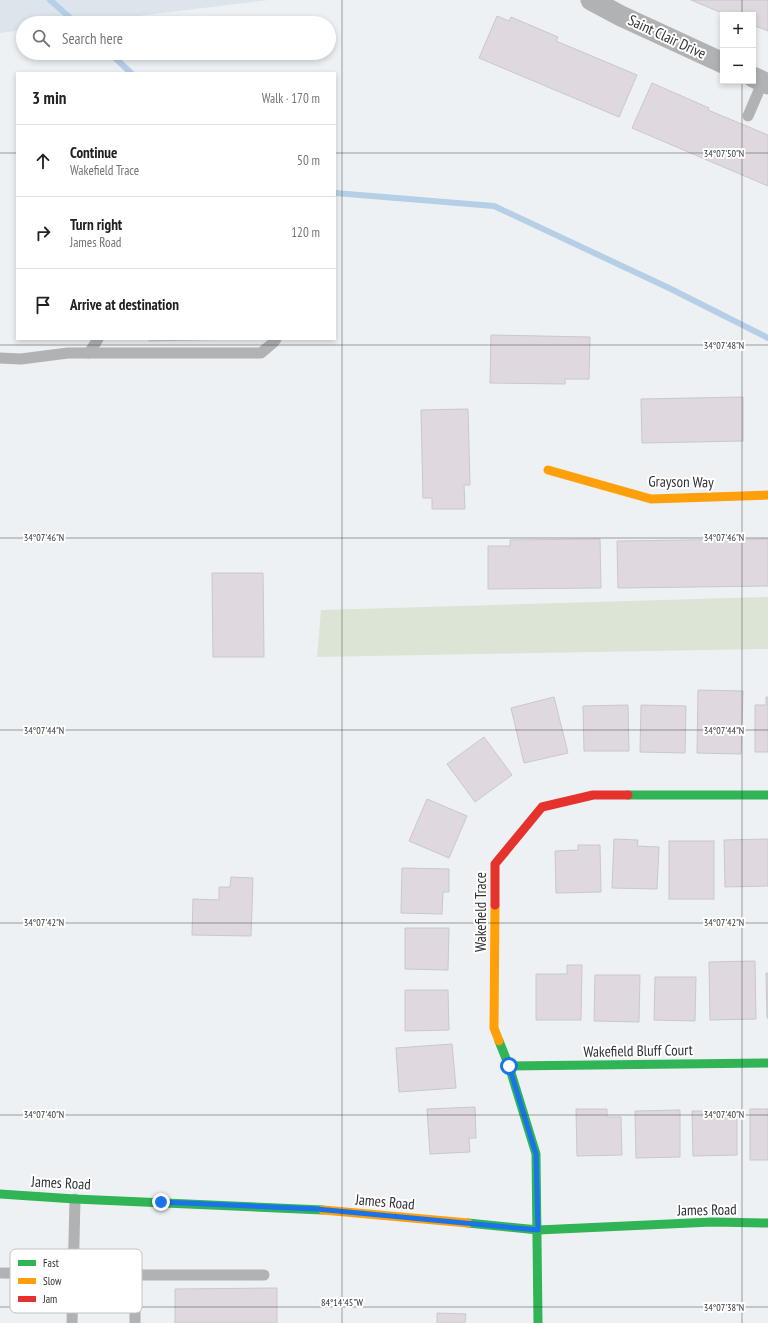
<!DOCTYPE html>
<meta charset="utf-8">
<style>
body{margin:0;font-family:"PT Sans Narrow",sans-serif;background:#f2f2f2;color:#202124}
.controls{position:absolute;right:12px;top:12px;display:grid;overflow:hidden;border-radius:0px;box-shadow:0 2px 6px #0003}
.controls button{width:36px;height:36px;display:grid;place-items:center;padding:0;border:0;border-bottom:1px solid #e0e0e0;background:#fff;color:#202124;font:20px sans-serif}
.stop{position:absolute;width:12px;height:12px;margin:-9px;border:3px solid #1a73e8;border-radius:50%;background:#fff}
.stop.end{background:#1a73e8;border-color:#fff;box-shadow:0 1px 4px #0008}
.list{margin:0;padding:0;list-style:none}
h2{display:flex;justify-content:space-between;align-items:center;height:52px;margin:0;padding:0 16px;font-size:17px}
h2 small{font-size:13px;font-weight:400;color:#757577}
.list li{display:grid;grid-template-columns:26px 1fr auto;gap:12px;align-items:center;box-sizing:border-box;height:72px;padding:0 16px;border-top:1px solid #e0e0e0}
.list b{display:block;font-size:15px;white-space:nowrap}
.list p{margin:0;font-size:13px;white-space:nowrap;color:#757577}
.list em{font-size:13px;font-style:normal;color:#757577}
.icon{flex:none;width:22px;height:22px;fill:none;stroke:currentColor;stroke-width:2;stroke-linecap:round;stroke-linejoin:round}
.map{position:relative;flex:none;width:768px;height:1323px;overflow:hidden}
.search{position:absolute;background:#fff;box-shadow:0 2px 6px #0003;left:16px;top:16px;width:320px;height:44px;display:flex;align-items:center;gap:10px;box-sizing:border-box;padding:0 14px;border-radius:22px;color:#757577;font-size:15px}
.panel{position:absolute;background:#fff;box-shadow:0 2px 6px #0003;left:16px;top:72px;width:320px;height:268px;border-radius:0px}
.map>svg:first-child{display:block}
.built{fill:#dce5eb}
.green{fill:#dce5d5}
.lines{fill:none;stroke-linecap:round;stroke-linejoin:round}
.stream{stroke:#b5cfe7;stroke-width:6}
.building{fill:#dfd9df;stroke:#c8c8ca}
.lane{stroke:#b0b2b3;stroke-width:11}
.street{stroke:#b0b2b3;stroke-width:21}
.fast{stroke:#30b455;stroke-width:9}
.slow{stroke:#ff9f0a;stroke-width:9}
.jam{stroke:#e5322d;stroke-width:9}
.route{stroke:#1a73e8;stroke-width:5}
.ticks{fill:none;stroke:#303235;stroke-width:1;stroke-opacity:0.45}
.labels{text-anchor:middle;stroke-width:4;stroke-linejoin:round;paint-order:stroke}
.street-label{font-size:15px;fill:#303235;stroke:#fff}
.key{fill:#fff;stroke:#c1c2c2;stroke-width:1}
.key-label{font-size:11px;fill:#303235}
.ticks-label{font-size:10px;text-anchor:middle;fill:#303235;stroke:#fff;stroke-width:4;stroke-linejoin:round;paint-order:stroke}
</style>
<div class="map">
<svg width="768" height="1323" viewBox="0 0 768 1323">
<rect width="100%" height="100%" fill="#edf1f4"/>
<polygon class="built" points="0,0 269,0 81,23 23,23 23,30 0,33"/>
<polygon class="green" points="768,597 768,649 317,657 321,610"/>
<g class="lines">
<g class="stream">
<polyline points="50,0 76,23"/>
<polyline points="110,53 131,73"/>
<polyline points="335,193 494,206 669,288 768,338"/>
</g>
</g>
<g class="building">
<polygon points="691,0 768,0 768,31 753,25 753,15 727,15"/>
<polygon points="497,16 509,21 511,17 558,37 556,41 637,75 619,117 479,58"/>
<polygon points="652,83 709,108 708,110 768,135 768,186 632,128"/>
<polygon points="491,335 590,337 589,379 565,379 565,384 490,383"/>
<polygon points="149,339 244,339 149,341"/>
<polygon points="743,397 743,441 642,443 641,399"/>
<polygon points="468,409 470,485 464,485 465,509 432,509 432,498 423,498 421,410"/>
<polygon points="600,539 601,588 488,589 488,546 510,546 510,540"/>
<polygon points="768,539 768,586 618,588 617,541"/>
<polygon points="212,573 263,573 264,657 213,657"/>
<polygon points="698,690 743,691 741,754 697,753"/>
<polygon points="554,697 568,753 524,763 511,708"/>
<polygon points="766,697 768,697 768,752 755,752 755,705 766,705"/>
<polygon points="628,705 629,751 584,751 583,706"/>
<polygon points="641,705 686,706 685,753 640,752"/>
<polygon points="484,737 512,775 475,802 447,764"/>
<polygon points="427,799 467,816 449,858 409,841"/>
<polygon points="614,839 638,840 637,846 659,847 657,889 612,888"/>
<polygon points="768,839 768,886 725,887 724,840"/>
<rect x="669" y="841" width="45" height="58"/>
<polygon points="578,845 600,845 601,892 556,893 555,851 578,850"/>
<polygon points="402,868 449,869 449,892 443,892 442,914 401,913"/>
<polygon points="231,877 253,878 251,936 192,935 193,899 219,900 219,887 230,887"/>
<polygon points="405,928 449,928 448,970 405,969"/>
<polygon points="755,961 756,1019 710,1020 709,962"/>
<polygon points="567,965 582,965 581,1020 536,1020 536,974 567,974"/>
<polygon points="766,973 768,973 768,1018 767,1018"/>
<polygon points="595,975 640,975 639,1022 594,1021"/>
<polygon points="655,977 696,977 695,1021 654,1020"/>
<polygon points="405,990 448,990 449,1030 405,1031"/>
<polygon points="452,1044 456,1088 399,1092 396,1048"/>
<polygon points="475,1107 476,1138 469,1138 470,1152 430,1154 427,1109"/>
<polygon points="576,1109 607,1109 607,1117 621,1117 622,1155 577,1156"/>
<rect x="750" y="1109" width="18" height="51"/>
<polygon points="680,1110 680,1157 636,1158 635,1111"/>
<polygon points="692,1111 737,1111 737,1155 693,1156"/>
<polygon points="277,1288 277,1323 175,1323 175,1289"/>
<polygon points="437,1313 466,1314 465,1323 437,1323"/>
</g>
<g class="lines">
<g class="lane">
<polyline points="748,116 763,81"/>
<polyline points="89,353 98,339"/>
<polyline points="0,358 21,359 68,353 261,353 274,342 276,339"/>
<polyline points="2,1273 135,1275"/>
<polyline points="72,1323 75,1199"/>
<polyline points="135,1323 135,1275 264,1275"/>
</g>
<g class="street">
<polyline points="591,0 621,16 723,63"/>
<polyline points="753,77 768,84"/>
</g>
<g class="fast">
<polyline points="628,795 768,795"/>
<polyline points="499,1041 509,1066 536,1154 538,1323"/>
<polyline points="509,1066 768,1063"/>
<polyline points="0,1194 75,1199 323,1210"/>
<polyline points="468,1223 538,1230 712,1222 768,1223"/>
</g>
<g class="slow">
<polyline points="548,470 651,499 768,495"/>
<polyline points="495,905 494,1028 499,1041"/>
<polyline points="323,1210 468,1223"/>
</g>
<polyline class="jam" points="495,905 495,864 542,807 593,795 628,795"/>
</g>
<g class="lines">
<polyline class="route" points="161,1202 316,1209 538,1230 536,1154 509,1066"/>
</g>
<path class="ticks" d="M 342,0 L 342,1323M 742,0 L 742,15M 742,81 L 742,1323M 0,153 L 17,153M 335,153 L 768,153M 0,345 L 768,345M 0,538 L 768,538M 0,730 L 768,730M 0,923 L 768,923M 0,1115 L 768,1115M 0,1307 L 768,1307"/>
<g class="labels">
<g class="street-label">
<text transform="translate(667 37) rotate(25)" y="5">Saint Clair Drive</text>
<text transform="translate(681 482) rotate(1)" y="5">Grayson Way</text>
<text transform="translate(481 912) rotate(-90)" y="5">Wakefield Trace</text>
<text transform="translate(638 1051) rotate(-1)" y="5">Wakefield Bluff Court</text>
<text transform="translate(61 1183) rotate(3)" y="5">James Road</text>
<text transform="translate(385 1202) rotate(5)" y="5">James Road</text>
<text transform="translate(707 1210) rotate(-1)" y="5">James Road</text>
</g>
</g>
<rect x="10" y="1249" width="132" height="64" rx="6" class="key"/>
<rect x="18" y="1260" width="18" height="6" fill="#30b455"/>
<rect x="18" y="1278" width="18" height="6" fill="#ff9f0a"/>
<rect x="18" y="1296" width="18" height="6" fill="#e5322d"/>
<g class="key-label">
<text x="43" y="1267">Fast</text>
<text x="43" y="1285">Slow</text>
<text x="43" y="1303">Jam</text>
</g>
<g class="ticks-label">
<text x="724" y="157">34°07'50"N</text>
<text x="724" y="349">34°07'48"N</text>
<text x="44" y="541">34°07'46"N</text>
<text x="724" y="541">34°07'46"N</text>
<text x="44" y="734">34°07'44"N</text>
<text x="724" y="734">34°07'44"N</text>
<text x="44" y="926">34°07'42"N</text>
<text x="724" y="926">34°07'42"N</text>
<text x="44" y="1118">34°07'40"N</text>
<text x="724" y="1118">34°07'40"N</text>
<text x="342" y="1306">84°14'45"W</text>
<text x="724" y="1311">34°07'38"N</text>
</g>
</svg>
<div class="controls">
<button>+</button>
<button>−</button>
</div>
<div class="stop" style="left:509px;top:1066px"></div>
<div class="stop end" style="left:161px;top:1202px"></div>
<div class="search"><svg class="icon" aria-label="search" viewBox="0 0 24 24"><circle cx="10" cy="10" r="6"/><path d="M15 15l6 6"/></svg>Search here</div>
<section class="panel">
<h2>3 min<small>Walk · 170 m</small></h2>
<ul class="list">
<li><svg class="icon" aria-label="ahead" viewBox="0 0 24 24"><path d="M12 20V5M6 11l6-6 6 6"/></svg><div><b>Continue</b><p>Wakefield Trace</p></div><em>50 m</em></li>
<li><svg class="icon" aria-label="right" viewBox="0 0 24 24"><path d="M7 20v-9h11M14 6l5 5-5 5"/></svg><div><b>Turn right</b><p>James Road</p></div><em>120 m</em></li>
<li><svg class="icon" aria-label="arrive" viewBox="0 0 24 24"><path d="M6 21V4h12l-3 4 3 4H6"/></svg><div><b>Arrive at destination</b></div></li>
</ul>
</section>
</div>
